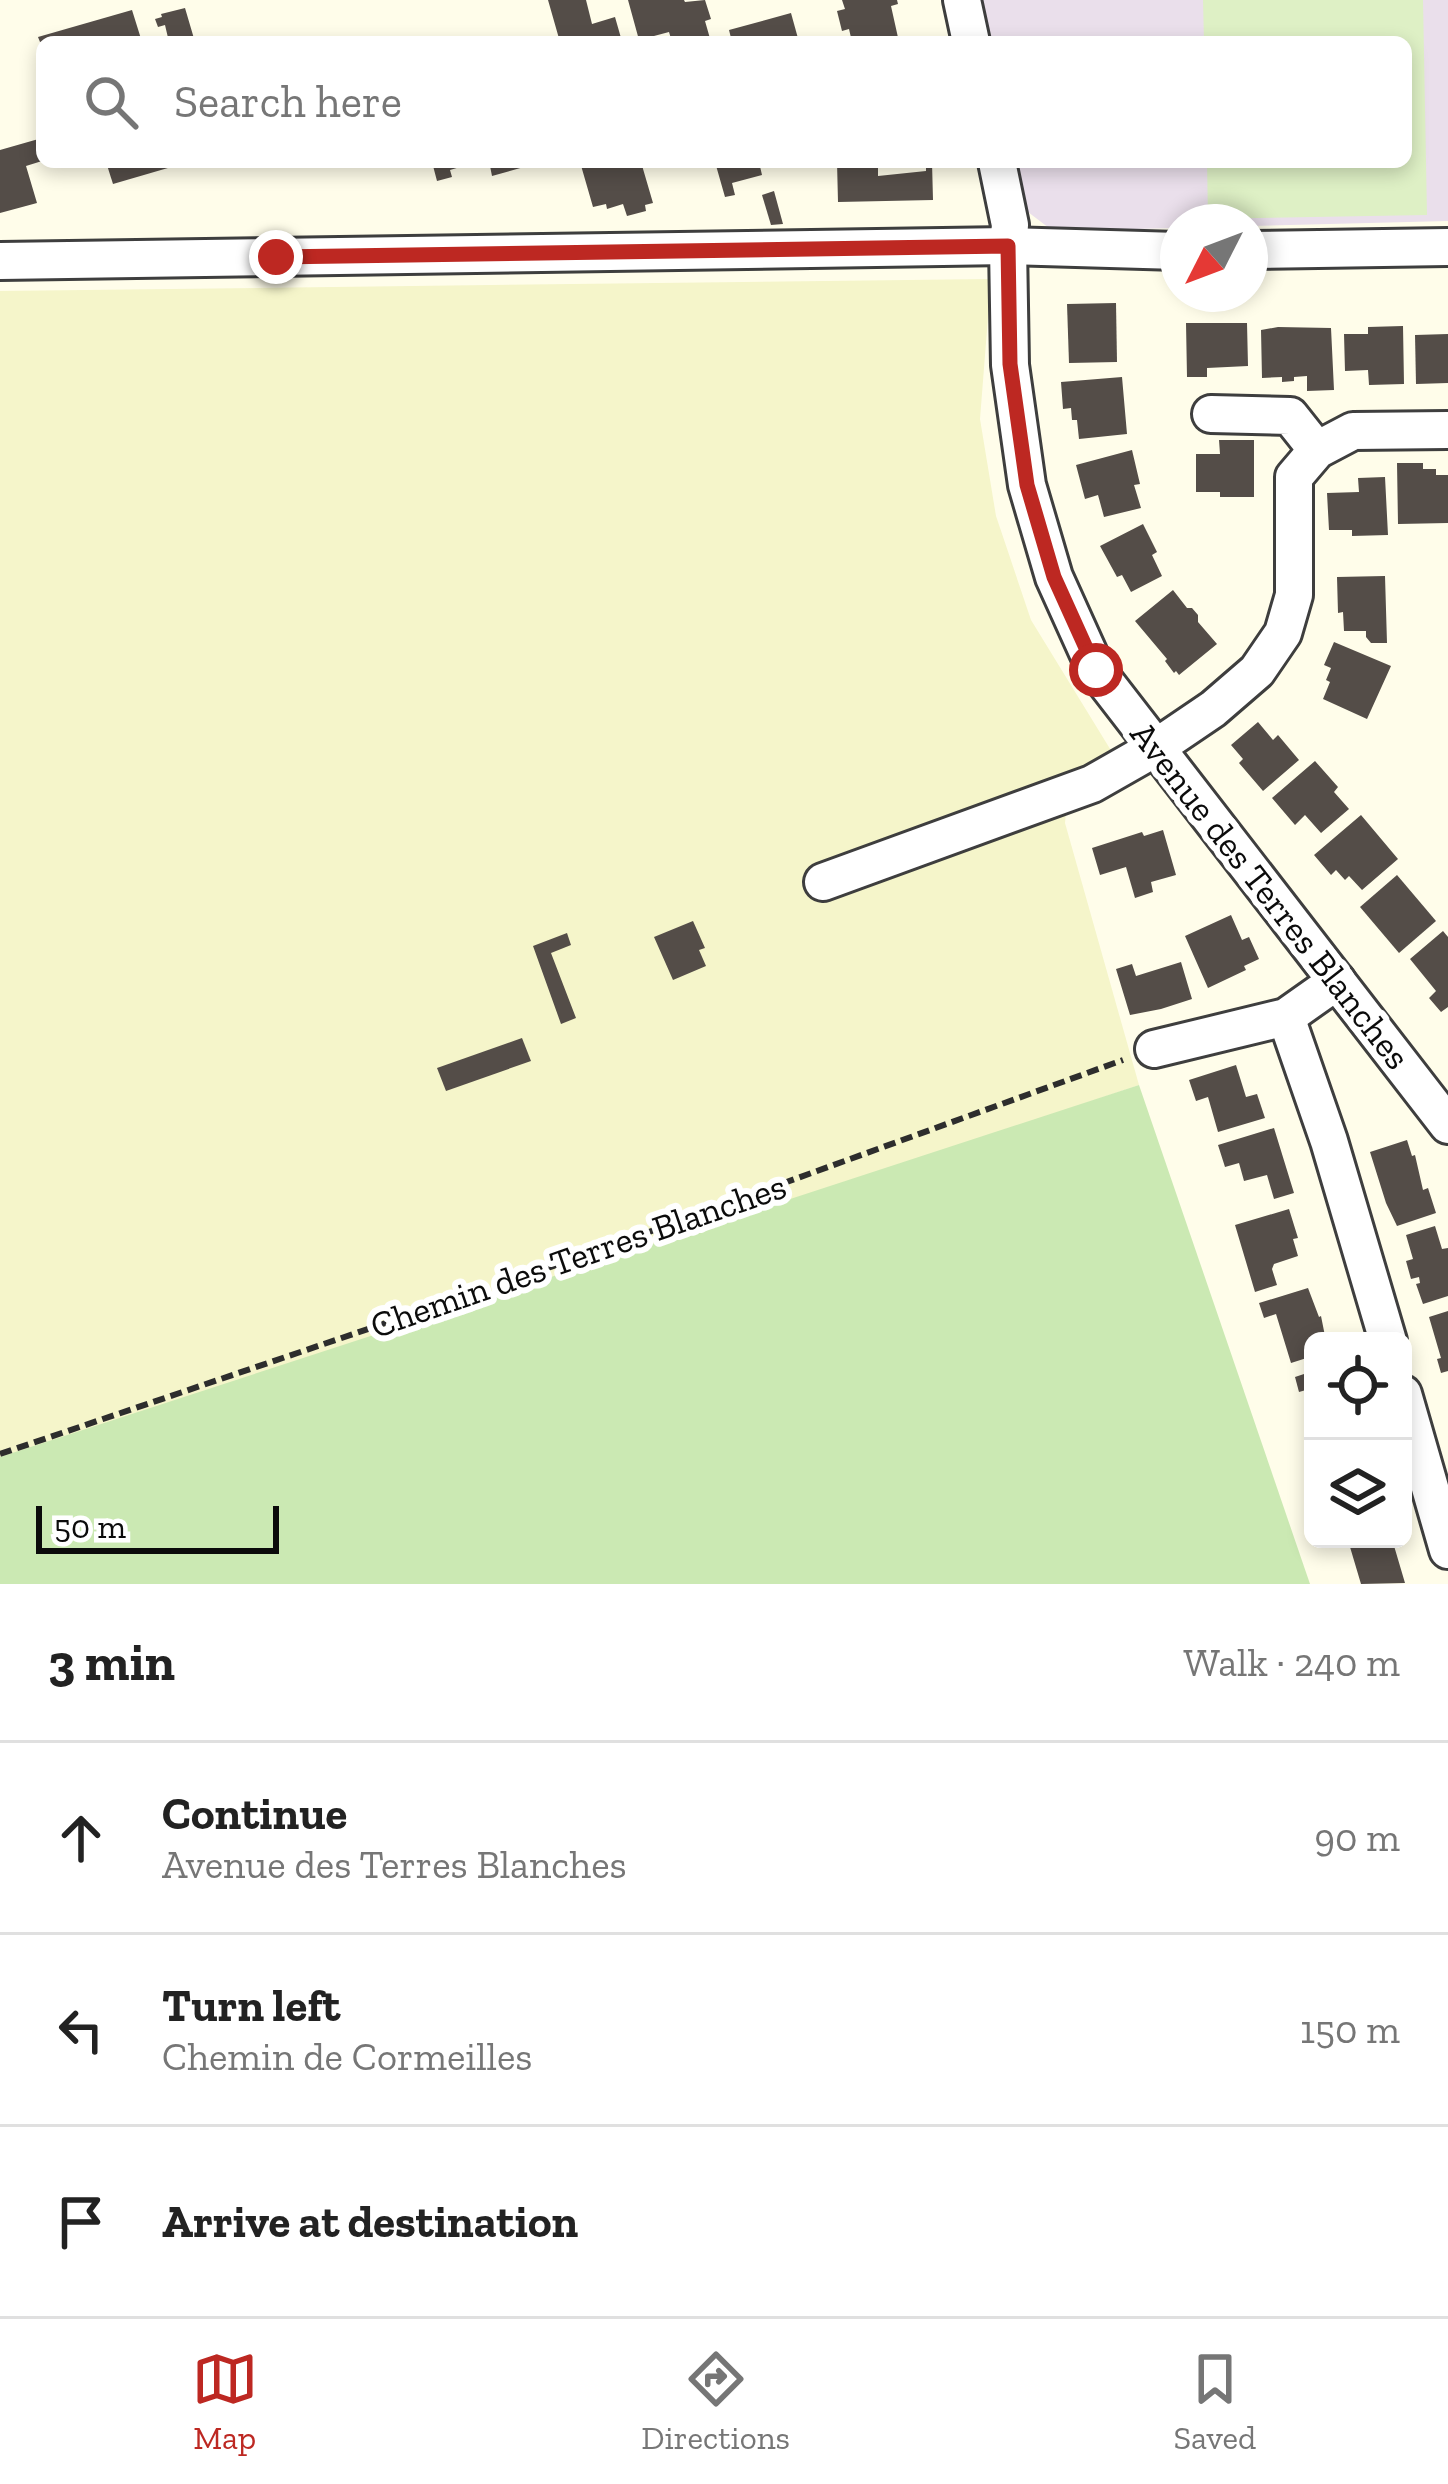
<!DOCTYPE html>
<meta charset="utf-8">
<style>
body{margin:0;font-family:"Zilla Slab",serif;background:#f2f2f2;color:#222}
.controls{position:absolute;right:36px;bottom:36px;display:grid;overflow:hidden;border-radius:18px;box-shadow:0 6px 18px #0003}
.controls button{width:108px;height:108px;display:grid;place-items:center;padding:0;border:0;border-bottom:3px solid #e0e0e0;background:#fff;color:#222;font:60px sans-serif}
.compass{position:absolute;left:1160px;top:204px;width:108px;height:108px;border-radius:50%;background:#fff;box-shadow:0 6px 18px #0003;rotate:228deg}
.scale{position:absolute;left:36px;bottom:30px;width:243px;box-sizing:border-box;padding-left:12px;border:6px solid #0b0b0b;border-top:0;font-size:33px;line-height:42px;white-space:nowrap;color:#0b0b0b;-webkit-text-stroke:9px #fff;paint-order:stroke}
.stop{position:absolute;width:36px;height:36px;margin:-27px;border:9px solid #bd2822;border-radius:50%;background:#fff}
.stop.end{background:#bd2822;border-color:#fff;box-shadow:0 3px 12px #0008}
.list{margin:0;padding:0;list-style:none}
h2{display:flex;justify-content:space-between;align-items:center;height:156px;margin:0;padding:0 48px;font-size:51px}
h2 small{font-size:39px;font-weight:400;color:#767676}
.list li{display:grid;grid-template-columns:78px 1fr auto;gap:36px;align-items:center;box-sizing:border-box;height:192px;padding:0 48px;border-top:3px solid #e0e0e0}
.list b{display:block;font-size:45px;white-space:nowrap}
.list p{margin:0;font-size:39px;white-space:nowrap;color:#767676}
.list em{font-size:39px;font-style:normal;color:#767676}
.icon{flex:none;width:66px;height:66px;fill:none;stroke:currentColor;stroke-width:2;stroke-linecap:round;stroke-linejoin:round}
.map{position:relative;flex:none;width:1448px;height:1584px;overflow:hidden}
.search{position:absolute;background:#fff;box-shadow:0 6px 18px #0003;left:36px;right:36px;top:36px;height:132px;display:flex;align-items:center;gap:30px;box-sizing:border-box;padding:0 42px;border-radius:18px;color:#767676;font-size:45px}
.sheet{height:732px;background:#fff}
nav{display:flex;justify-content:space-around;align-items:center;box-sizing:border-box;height:168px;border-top:3px solid #e0e0e0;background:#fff;font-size:33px;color:#767676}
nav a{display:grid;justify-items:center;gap:6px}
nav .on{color:#bd2822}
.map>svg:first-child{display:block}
.industrial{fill:#eadfeb}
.farmland{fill:#f5f5ca}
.green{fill:#cbe9b3}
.pitch{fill:#def0c5}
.building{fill:#544d48}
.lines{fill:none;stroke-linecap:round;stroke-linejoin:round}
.street-casing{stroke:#3e3e3e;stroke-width:42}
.path{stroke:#2d2d2d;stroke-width:6;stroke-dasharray:12 6;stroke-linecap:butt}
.street{stroke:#fff;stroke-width:36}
.route{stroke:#bd2822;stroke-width:15}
.labels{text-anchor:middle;stroke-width:12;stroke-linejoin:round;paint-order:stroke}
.street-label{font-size:36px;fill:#0b0b0b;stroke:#fff}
</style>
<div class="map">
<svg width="1448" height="1584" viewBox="0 0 1448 1584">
<rect width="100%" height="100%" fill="#fffdea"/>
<polygon class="industrial" points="976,0 1448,0 1448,221 1250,226 1250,222 1178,222 1178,228 1053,231 1028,212 1016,162 1406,162 1406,42 986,42"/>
<polygon class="farmland" points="991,279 980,419 996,516 1031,620 1115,757 1069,777 1065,823 1139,1085 0,1471 0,291"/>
<polygon class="green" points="1139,1085 1310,1584 0,1584 0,1457"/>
<polygon class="pitch" points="1203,0 1423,0 1427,215 1208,219 1207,162 1406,162 1406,42 1204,42"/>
<g class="building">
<polygon points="548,0 586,0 592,24 615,17 621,38 606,42 560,42"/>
<polygon points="628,0 684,0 685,2 705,0 711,19 705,21 711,42 683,42 682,39 672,42 669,32 639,40"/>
<polygon points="842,0 897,0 898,4 891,6 899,42 852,42 849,29 842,31 837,11 845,9"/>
<polygon points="185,8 195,42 169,42 165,25 158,27 155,19 162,17 161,14"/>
<polygon points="132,10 142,42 40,42 38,37"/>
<polygon points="791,13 799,42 732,42 729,30"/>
<polygon points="42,138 42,161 26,166 37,203 0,213 0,150"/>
<polygon points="106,162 184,162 185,163 113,184"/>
<polygon points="432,162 538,162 538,163 492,176 490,166 460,167 450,170 452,177 437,181"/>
<polygon points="580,162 641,162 653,203 645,205 646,211 627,216 623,204 607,209 606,204 593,207"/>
<polygon points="715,162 759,162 762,175 732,183 735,195 725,197"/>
<polygon points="837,162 878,162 878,176 926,171 926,162 932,162 933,200 838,202"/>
<polygon points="774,191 783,224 771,225 762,195"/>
<polygon points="1116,303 1117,362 1069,363 1067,304"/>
<polygon points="1186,323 1247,323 1248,366 1207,368 1207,377 1187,377"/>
<polygon points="1403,326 1404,384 1369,385 1368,370 1345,371 1344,334 1368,334 1368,327"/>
<polygon points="1278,327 1331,328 1334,390 1307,391 1307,376 1294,377 1294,381 1282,382 1282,377 1262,378 1261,330"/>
<polygon points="1448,334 1448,383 1416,384 1415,335"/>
<polygon points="1122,377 1127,434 1079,439 1077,420 1072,420 1071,408 1063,409 1061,382"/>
<polygon points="1219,440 1254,440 1254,497 1220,497 1220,492 1196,492 1196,454 1220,454"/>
<polygon points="1132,450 1140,484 1134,485 1141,508 1104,517 1098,495 1085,499 1076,465"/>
<polygon points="1397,463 1423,463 1423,469 1436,469 1436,475 1448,475 1448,523 1398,524"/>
<polygon points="1385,477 1388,535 1352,536 1352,530 1329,530 1327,493 1359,492 1358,478"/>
<polygon points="1143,524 1157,552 1152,555 1162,576 1131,592 1122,575 1117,577 1100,546"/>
<polygon points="1385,576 1387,643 1371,643 1366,637 1366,631 1344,631 1343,612 1338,613 1337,577"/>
<polygon points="1173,590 1187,608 1192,608 1198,615 1198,622 1217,644 1179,675 1176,671 1174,673 1165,661 1167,659 1135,621"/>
<polygon points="1334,642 1391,666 1367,719 1323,699 1330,682 1326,680 1331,668 1324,665"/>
<polygon points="1258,722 1273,740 1278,735 1299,760 1263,791 1239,763 1243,759 1231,745"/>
<polygon points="1315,761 1338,787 1334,792 1349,809 1321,833 1305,815 1295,825 1272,798"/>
<polygon points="1361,815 1398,859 1362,890 1349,876 1345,880 1336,870 1331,875 1314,855"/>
<polygon points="1163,830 1176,875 1151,882 1153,892 1135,898 1126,867 1100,875 1092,848 1142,832 1144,836"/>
<polygon points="1397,875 1436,921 1399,953 1360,907"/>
<polygon points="1231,915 1242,940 1249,937 1259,959 1244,966 1246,970 1208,988 1185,936"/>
<polygon points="693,921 705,948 699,950 706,966 673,980 654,937"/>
<polygon points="1443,931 1448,937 1448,1007 1441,1012 1429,998 1436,991 1410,959"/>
<polygon points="567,933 571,945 551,953 576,1018 561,1024 533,946"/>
<polygon points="1181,962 1192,999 1161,1009 1130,1015 1116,969 1132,964 1136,976"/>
<polygon points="522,1038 531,1061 446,1091 437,1068"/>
<polygon points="1236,1065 1246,1097 1257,1094 1265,1118 1218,1132 1208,1097 1196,1101 1189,1080"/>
<polygon points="1274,1128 1294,1193 1274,1199 1267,1175 1244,1181 1239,1163 1225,1167 1218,1145"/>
<polygon points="1407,1140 1412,1156 1415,1155 1423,1190 1428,1188 1436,1213 1397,1226 1386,1203 1370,1152"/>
<polygon points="1289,1209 1298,1238 1293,1239 1298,1256 1274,1264 1272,1269 1277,1285 1255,1292 1235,1225"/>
<polygon points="1435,1226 1442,1249 1448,1248 1448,1296 1423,1304 1416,1284 1420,1283 1419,1277 1411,1279 1406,1261 1413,1259 1406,1235"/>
<polygon points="1308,1288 1319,1317 1321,1316 1326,1341 1313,1341 1313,1356 1291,1363 1276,1314 1264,1318 1259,1303"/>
<polygon points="1448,1311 1448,1371 1441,1373 1437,1359 1441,1358 1429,1317"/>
<polygon points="1313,1371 1313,1388 1299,1392 1295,1377"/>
<polygon points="1353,1539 1392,1539 1405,1583 1361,1584 1350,1547 1355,1546"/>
</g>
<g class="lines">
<defs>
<g id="street">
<polyline points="962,0 971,42"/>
<polyline points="997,162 1010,225 1008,246 1010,365 1027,485 1054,577 1096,670 1448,1125"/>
<polyline points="1250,250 1448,247"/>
<polyline points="0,261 1008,246 1178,251"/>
<polyline points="1211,414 1290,416 1317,450"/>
<polyline points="823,882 1092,784 1157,747 1213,709 1257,671 1283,633 1294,595 1294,477 1317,450 1353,431 1448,430"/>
<polyline points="1286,1017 1329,1141 1388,1341"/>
<polyline points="1154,1049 1286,1017 1337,981"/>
<polyline points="1403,1394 1448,1550"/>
</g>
</defs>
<use href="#street" class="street-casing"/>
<polyline class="path" points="0,1454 580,1257 1123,1060"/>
<use href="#street" class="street"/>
</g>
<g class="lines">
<polyline class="route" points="276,257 1008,246 1010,364 1027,485 1054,577 1096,670"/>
</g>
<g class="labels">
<g class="street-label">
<text transform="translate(1271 895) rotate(52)" y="13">Avenue des Terres Blanches</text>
<text transform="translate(578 1255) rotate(-19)" y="13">Chemin des Terres Blanches</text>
</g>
</g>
</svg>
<div class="controls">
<button><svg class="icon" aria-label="locate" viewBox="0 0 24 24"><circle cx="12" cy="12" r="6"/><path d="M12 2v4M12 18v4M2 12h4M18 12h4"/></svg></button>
<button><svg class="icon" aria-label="layers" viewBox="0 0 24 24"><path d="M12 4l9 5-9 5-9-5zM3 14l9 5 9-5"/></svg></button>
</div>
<svg class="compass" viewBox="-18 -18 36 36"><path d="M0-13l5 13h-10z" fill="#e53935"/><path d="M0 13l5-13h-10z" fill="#767676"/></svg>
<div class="scale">50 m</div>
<div class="stop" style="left:1096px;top:670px"></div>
<div class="stop end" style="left:276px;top:257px"></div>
<div class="search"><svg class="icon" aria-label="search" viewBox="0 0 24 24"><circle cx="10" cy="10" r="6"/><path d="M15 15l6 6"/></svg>Search here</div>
</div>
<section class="sheet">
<h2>3 min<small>Walk · 240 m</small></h2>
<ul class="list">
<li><svg class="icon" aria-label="ahead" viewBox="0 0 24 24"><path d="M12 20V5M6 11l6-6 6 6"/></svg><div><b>Continue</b><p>Avenue des Terres Blanches</p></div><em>90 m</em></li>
<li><svg class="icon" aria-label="left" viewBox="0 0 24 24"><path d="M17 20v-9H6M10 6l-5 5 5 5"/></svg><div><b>Turn left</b><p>Chemin de Cormeilles</p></div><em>150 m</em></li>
<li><svg class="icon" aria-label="arrive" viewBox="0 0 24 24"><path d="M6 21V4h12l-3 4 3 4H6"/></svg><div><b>Arrive at destination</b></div></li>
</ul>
</section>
<nav>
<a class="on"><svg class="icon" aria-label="map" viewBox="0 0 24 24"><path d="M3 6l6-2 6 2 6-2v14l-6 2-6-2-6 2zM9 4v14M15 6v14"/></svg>Map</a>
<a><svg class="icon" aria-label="directions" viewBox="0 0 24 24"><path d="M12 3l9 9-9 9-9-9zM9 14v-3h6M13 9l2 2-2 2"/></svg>Directions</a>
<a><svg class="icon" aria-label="saved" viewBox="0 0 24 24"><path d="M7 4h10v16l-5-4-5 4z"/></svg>Saved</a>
</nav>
